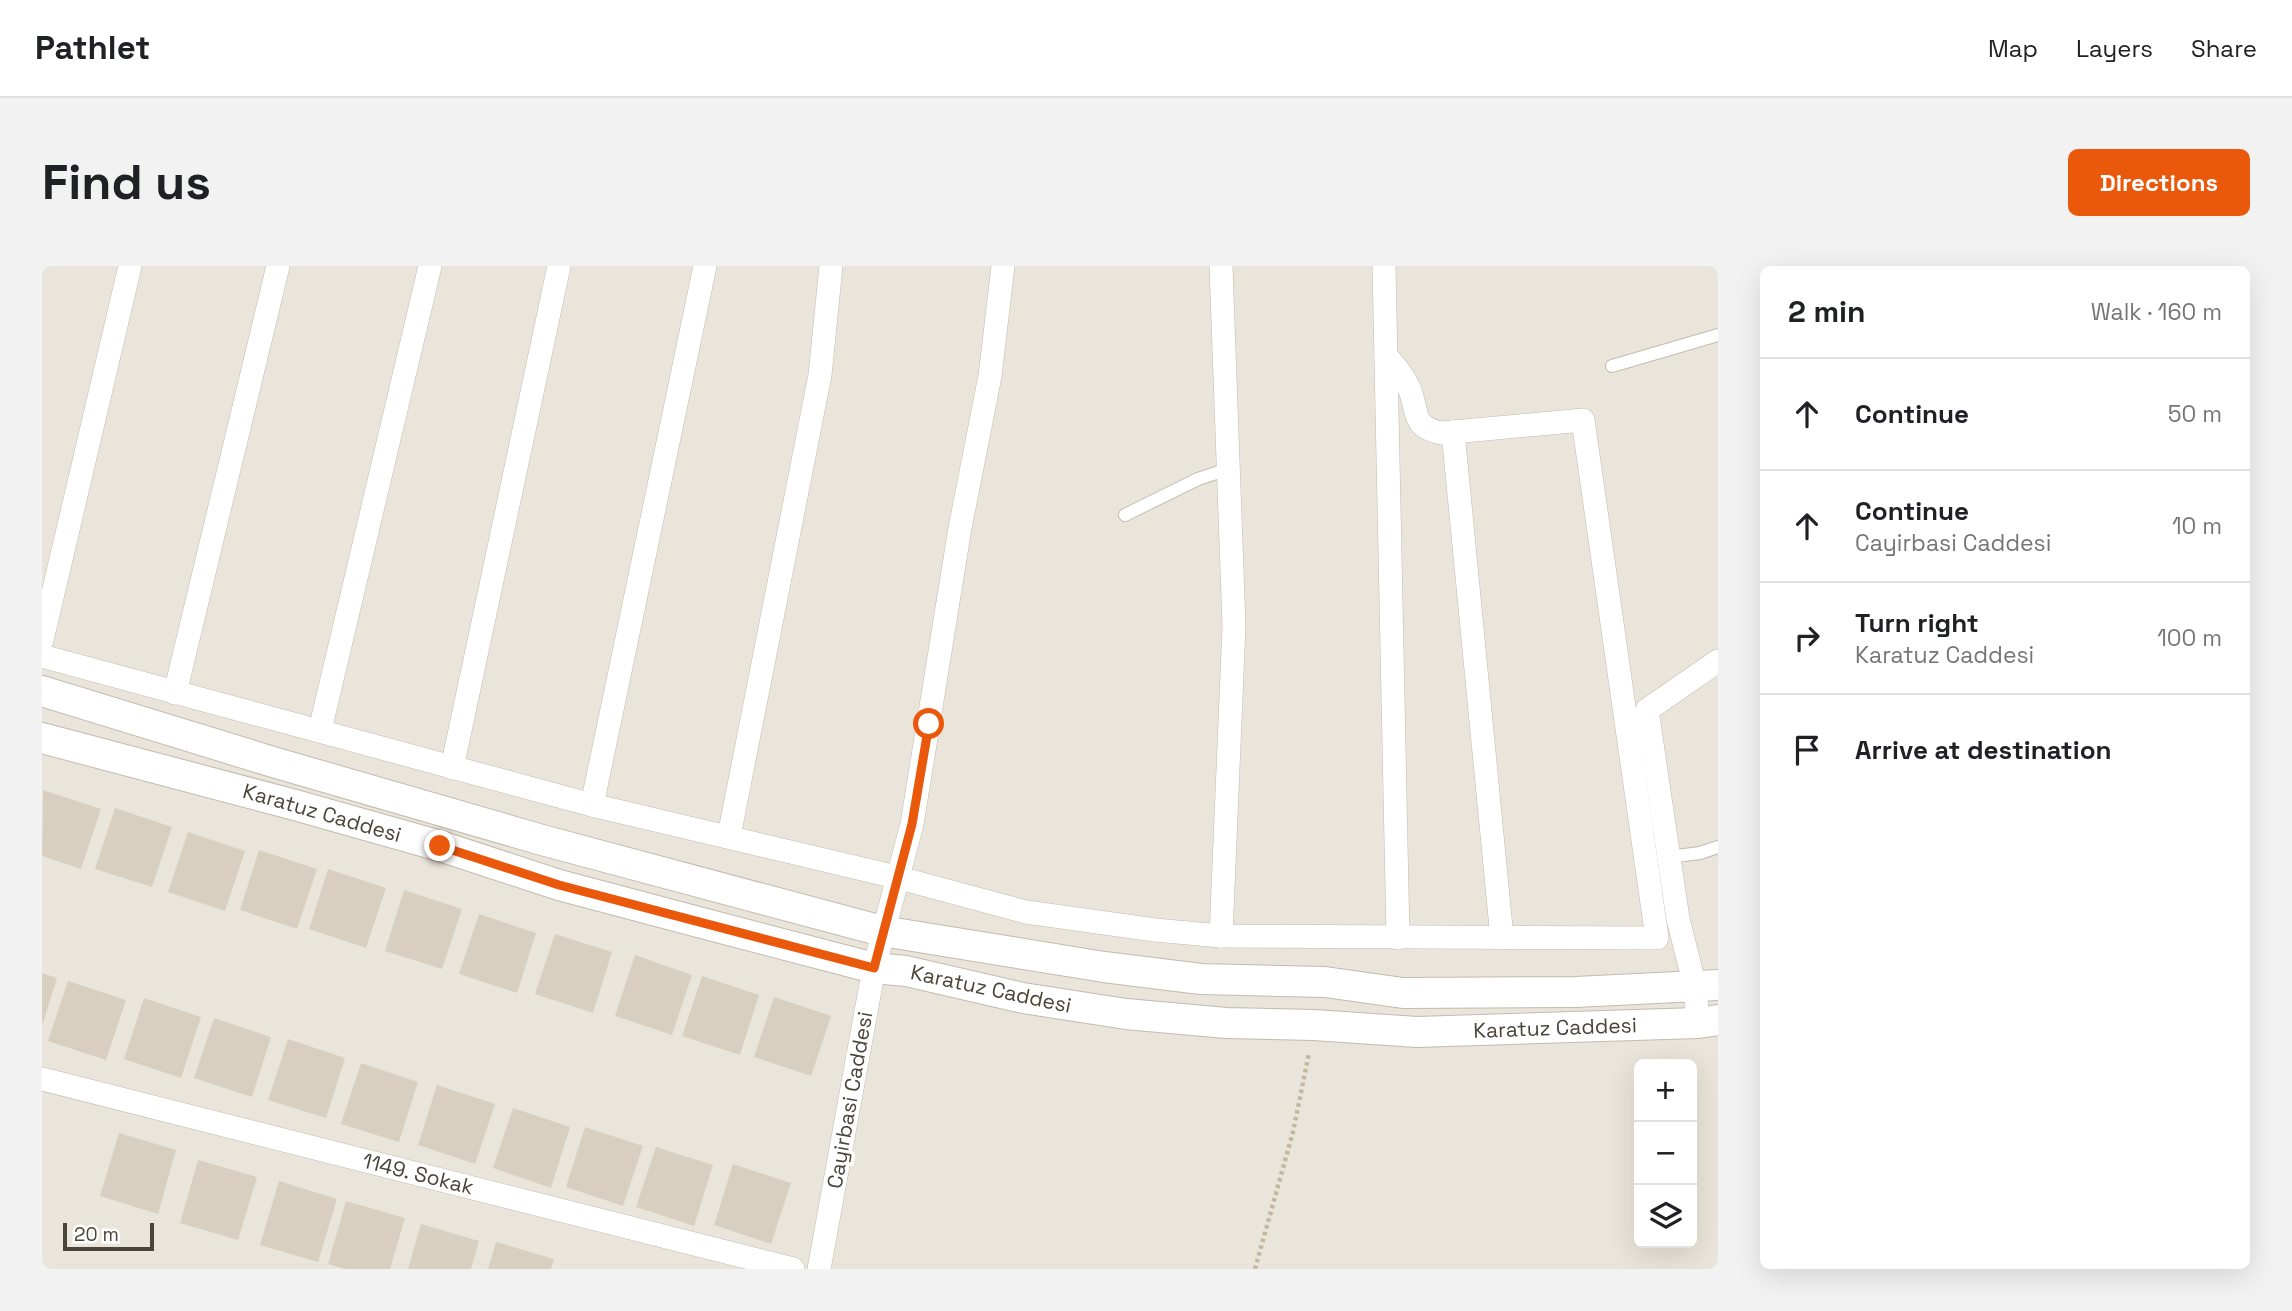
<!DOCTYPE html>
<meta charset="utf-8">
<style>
body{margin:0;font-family:"Space Grotesk",sans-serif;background:#f2f2f2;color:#202124}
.controls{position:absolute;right:21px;bottom:21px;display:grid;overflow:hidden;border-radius:10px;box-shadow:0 7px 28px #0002}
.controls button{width:63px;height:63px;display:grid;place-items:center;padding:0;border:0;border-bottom:2px solid #e0e0e0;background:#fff;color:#202124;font:35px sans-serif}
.scale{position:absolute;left:21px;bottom:18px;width:91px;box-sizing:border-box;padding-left:7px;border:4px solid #4b4439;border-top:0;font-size:19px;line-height:24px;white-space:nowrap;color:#4b4439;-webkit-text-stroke:5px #fff;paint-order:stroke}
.stop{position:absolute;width:21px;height:21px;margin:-16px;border:5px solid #ea580c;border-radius:50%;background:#fff}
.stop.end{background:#ea580c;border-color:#fff;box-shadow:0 2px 7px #0008}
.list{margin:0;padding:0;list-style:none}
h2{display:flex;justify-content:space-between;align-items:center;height:91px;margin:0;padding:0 28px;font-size:30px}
h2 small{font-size:23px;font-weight:400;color:#757577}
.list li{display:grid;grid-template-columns:46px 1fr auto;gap:21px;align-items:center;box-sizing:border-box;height:112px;padding:0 28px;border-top:2px solid #e0e0e0}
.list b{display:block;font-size:26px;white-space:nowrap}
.list p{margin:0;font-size:23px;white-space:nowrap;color:#757577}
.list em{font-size:23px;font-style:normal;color:#757577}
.icon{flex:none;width:38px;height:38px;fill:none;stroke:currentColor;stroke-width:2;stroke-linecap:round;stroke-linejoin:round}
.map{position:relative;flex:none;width:1676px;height:1003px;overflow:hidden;border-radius:10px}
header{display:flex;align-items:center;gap:42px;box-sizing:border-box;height:98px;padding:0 35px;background:#fff;border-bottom:2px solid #e0e0e0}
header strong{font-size:33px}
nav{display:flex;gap:38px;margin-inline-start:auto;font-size:24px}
.intro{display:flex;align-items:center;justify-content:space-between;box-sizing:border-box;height:168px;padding:0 42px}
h1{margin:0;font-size:49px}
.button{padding:18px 32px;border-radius:10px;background:#ea580c;color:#fff;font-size:24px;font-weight:700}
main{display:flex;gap:42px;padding:0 42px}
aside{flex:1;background:#fff;border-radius:10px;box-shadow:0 7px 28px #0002}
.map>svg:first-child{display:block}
.residential{fill:#eae5da;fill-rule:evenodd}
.building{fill:#d8cfc1}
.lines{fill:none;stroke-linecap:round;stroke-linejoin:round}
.service-casing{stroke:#c2bbae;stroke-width:14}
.minor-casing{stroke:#c2bbae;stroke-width:24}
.tertiary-casing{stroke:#c2bbae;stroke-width:32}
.path{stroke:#c4b79f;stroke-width:4.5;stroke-dasharray:3.5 3.5;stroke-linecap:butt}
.service{stroke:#fff;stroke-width:12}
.minor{stroke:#fff;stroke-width:23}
.tertiary{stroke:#fff;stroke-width:30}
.route{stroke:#ea580c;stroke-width:9}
.labels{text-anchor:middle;stroke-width:7;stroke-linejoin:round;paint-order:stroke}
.street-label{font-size:21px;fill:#4b4439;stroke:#fff}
</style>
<header>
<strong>Pathlet</strong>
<nav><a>Map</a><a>Layers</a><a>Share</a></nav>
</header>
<div class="intro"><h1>Find us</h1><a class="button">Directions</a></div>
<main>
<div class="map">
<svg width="1676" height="1003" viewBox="0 0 1676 1003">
<rect width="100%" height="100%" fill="#f6f3ec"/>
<path class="residential" d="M 0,0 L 1676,0 L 1676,1003 L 0,1003 ZM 1597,798 L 1650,798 L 1650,977 L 1597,977 Z"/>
<g class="building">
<polygon points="1,524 59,543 39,603 0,590"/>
<polygon points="73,542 130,561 110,621 53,603"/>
<polygon points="146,566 203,585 183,645 126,626"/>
<polygon points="217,584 275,603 255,663 198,644"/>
<polygon points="286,603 344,622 324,682 267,663"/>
<polygon points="362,624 420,643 400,703 343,685"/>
<polygon points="437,648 494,667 475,727 417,708"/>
<polygon points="513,668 570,686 551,747 493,728"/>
<polygon points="593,689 650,709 630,769 573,750"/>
<polygon points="0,707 15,712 1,757 0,757"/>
<polygon points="660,710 717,729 698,789 640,770"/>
<polygon points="26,715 84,734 64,794 6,775"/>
<polygon points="732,731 789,750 769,810 712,791"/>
<polygon points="102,732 159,751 139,812 82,793"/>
<polygon points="172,752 229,771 210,831 152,812"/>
<polygon points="246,773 303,792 284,852 226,834"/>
<polygon points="319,797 376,816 357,876 299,858"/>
<polygon points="395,819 453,838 433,898 376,879"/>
<polygon points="471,842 528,861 509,922 451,902"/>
<polygon points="543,861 601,880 581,940 524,921"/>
<polygon points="77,867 134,884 116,948 58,930"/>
<polygon points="614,881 671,899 652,960 594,941"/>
<polygon points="156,894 215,911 196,974 138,957"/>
<polygon points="691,898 749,917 729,978 672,959"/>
<polygon points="237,915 295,933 276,996 218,979"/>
<polygon points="304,935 363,952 348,1003 303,1003 286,998"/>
<polygon points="379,958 437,975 429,1003 366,1003"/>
<polygon points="454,976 512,993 509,1003 446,1003"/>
</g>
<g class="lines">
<defs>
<g id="service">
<polyline points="1570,100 1676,69"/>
<polyline points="1083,249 1156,213 1186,203"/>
<polyline points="1627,591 1658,587 1676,581"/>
</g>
<g id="minor">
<polyline points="1342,0 1356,672"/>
<polyline points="1411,166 1460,672"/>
<polyline points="0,374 88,0"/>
<path d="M 0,390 L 550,539 L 854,611 L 984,646 L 1113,664 L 1179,670 L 1615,672 L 1541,154 L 1400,167 C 1368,161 1377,145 1367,122 C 1361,109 1353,100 1344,90"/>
<polyline points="133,427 236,0"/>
<polyline points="278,464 388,0"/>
<polyline points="410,502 517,0"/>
<polyline points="550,539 663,0"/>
<polyline points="687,570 778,109 789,0"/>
<polyline points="1179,670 1192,360 1179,0"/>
<polyline points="1656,757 1653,720 1636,653 1605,444 1676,395"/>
<polyline points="0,813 751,1003"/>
<polyline points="777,1003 832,702 870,558 918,262 948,110 961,0"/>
</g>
<g id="tertiary">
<polyline points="0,425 231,496 500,574 840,665 1062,701 1159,713 1283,716 1361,727 1534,726 1676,719"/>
<polyline points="0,472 253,539 398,580 517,619 660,657 832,702 864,705 981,732 1084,748 1184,757 1272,759 1375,766 1656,757 1676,754"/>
</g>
</defs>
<use href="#service" class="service-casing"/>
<use href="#minor" class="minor-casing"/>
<use href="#tertiary" class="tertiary-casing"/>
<polyline class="path" points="1213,1003 1251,866 1267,787"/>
<use href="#service" class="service"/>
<use href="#minor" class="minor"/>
<use href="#tertiary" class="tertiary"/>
</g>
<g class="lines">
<polyline class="route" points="398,580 517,619 832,702 870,558 887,458"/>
</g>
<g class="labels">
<g class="street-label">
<text transform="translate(280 547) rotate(16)" y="7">Karatuz Caddesi</text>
<text transform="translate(949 723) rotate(12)" y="7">Karatuz Caddesi</text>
<text transform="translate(1513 762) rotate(-2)" y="7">Karatuz Caddesi</text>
<text transform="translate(808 834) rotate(-80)" y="7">Cayirbasi Caddesi</text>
<text transform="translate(376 908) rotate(14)" y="7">1149. Sokak</text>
</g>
</g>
</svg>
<div class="controls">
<button>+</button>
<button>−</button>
<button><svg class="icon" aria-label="layers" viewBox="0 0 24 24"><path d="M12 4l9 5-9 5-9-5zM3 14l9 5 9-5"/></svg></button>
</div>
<div class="scale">20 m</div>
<div class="stop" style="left:887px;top:458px"></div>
<div class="stop end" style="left:398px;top:580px"></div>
</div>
<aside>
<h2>2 min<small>Walk · 160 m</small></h2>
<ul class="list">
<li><svg class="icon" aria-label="ahead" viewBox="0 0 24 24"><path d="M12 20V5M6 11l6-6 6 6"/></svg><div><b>Continue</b></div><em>50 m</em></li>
<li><svg class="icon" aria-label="ahead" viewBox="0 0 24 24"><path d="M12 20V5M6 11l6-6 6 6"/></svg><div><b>Continue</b><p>Cayirbasi Caddesi</p></div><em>10 m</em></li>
<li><svg class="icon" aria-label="right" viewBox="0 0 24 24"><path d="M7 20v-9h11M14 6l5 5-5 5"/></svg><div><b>Turn right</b><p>Karatuz Caddesi</p></div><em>100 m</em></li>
<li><svg class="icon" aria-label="arrive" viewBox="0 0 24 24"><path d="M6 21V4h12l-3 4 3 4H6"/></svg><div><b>Arrive at destination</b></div></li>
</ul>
</aside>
</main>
